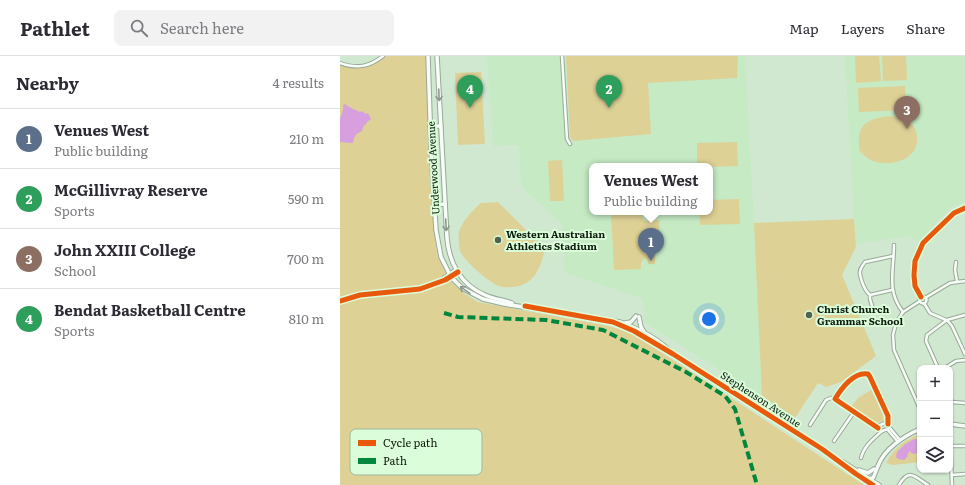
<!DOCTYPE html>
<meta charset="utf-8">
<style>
body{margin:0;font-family:Literata,serif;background:#f2f2f3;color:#2b2b33}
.controls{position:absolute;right:12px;bottom:12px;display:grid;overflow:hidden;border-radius:8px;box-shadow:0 1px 3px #0004}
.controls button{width:36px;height:36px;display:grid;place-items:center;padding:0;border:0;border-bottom:1px solid #e1e1e2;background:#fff;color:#2b2b33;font:20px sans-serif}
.you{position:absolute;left:369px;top:263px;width:14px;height:14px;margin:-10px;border:3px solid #fff;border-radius:50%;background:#1a73e8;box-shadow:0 0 0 6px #1a73e833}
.badge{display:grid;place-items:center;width:26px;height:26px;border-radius:50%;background:#506350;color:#fff;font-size:13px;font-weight:700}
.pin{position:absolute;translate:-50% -33px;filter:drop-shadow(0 1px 2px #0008)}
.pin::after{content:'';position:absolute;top:21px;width:14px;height:12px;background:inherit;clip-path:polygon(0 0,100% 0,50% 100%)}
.popup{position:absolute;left:249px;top:107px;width:124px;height:52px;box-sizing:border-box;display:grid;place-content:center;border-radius:8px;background:#fff;filter:drop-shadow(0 1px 3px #0005);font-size:13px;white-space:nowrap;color:#7c7c81}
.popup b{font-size:15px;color:#2b2b33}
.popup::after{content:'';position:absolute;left:50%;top:100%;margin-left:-8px;border:8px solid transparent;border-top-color:#fff}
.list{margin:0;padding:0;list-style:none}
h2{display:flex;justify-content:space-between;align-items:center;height:52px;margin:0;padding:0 16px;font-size:17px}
h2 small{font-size:13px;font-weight:400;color:#7c7c81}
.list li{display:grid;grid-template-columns:26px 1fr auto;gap:12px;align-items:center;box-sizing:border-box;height:60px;padding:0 16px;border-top:1px solid #e1e1e2}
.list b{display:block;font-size:15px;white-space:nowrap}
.list p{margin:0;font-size:13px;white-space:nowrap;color:#7c7c81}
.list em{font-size:13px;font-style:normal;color:#7c7c81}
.icon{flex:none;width:22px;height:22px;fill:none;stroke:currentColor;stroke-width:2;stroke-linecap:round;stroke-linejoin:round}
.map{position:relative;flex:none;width:625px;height:429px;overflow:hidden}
header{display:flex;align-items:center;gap:24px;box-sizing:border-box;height:56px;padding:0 20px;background:#fff;border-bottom:1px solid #e1e1e2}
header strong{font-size:19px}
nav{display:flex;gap:22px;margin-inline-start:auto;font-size:14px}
.search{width:280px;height:36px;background:#f2f2f3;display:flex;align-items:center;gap:10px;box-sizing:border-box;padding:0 14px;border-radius:8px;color:#7c7c81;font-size:15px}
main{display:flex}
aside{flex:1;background:#fff}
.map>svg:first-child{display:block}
.built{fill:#c5eac4;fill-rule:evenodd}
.green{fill:#ded196}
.water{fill:#d79fdd}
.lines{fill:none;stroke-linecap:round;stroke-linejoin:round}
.street-casing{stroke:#98aa98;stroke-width:4.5}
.secondary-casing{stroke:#98aa98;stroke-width:5.5}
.street{stroke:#f8fcf8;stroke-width:2.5}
.secondary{stroke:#f8fcf8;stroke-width:3.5}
.quiet{stroke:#00873e;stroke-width:4;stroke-dasharray:8 4;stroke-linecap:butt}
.cycleway-casing{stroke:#dbfdda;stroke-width:8}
.cycleway{stroke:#e8590c;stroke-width:5}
.oneway{stroke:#8d978d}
.poi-dot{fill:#506350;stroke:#dbfdda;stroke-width:1.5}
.labels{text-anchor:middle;stroke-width:4;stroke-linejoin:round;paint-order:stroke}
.street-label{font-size:10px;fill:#0b1b0b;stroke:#dbfdda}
.poi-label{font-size:10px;font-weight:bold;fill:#0b1b0b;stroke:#dbfdda;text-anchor:start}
.key{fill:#dbfdda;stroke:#9db99c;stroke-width:1}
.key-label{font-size:11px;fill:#0b1b0b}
</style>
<header>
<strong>Pathlet</strong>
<div class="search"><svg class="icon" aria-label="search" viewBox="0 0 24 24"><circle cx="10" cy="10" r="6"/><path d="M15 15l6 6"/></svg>Search here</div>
<nav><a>Map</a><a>Layers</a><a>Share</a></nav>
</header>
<main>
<aside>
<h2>Nearby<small>4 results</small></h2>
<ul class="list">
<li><span class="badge" style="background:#5c6f8a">1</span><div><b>Venues West</b><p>Public building</p></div><em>210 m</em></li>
<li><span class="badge" style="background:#2e9e5b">2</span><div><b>McGillivray Reserve</b><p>Sports</p></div><em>590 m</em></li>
<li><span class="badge" style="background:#8d6e63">3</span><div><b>John XXIII College</b><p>School</p></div><em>700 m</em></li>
<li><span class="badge" style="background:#2e9e5b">4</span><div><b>Bendat Basketball Centre</b><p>Sports</p></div><em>810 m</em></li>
</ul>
</aside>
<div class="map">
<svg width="625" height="429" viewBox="0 0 625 429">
<rect width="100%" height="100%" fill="#d1e8d0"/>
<path class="built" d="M 147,0 L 405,0 L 414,167 L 514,163 L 505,0 L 625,0 L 625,146 L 611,151 L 578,186 L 570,180 L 553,182 L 516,188 L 516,191 L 502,219 L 536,300 L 501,326 L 486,331 L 478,327 L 455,362 L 304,266 L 303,243 L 224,216 L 222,168 L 183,132 L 181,129 L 179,89 L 153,90 ZM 252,110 L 370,110 L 370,156 L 252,156 Z"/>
<g class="green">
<path d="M 45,0 L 86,0 L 89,87 L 94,169 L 97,198 L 106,218 C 90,237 56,233 33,235 C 22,237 10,239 0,243 L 0,8 C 20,13 28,13 45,0 Z"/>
<polygon points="226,0 398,0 397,22 308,27 311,78 233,85 230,81"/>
<polygon points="515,0 539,0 541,25 516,27"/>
<polygon points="542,0 566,0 567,24 543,25"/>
<polygon points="141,16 145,88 118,89 115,17"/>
<polygon points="565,30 566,54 519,56 518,32"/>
<path d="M 551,60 C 556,61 561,62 566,64 C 578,69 581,88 572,97 C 562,109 537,111 525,100 C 520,97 519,93 519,87 C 517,65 534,62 551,60 Z"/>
<polygon points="397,86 398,110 370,111 370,110 357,110 357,87"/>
<polygon points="222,104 224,145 210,145 208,105"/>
<polygon points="399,143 400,168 360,169 359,156 370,156 370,144"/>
<path d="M 158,146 L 205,193 C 202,205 198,221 186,227 C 180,231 168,232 162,231 C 150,228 125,206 120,195 C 119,191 118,180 119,176 C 123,164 131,156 141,147 Z"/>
<polygon points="271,156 293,156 293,158 301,158 304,165 319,164 320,193 304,194 304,198 315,197 315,208 308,208 308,204 305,202 301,206 301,213 274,214"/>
<polygon points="514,163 516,191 502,219 536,300 501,326 486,331 478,327 455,362 422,340 414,167"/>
<polygon points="110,224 122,236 138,246 269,270 290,276 524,429 0,429 0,247 24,240 83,235"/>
<polygon points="533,333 543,357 543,365 536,367 511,351 518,342"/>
<path d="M 580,378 L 580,406 L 553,409 L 546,407 C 554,392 565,384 580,378 Z"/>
</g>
<g class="water">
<path d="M 5,48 C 8,51 16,54 20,56 L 22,55 L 26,58 L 28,57 L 31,63 L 26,67 L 27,68 L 24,69 L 22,75 C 15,78 14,81 13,87 L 0,86 C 0,79 0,70 0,63 C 1,58 4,55 3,49 Z"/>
<polygon points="574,383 580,384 580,397 573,398 569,395 567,401 564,404 558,403 556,401 557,396 564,389"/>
</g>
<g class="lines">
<defs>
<g id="street">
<polyline points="222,0 227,83 230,88"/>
<path d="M 0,7 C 17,13 29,11 43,0"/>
<path d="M 554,189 C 554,214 546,235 563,256"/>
<polyline points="616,206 615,214 617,225"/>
<path d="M 530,239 C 525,235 521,225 520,218 C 519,214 522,210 525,206 L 553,200"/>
<circle cx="583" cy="244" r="3.5"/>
<polyline points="581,241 575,230 574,219 575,205 583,187 614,157 625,152"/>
<polyline points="585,242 610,227 625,225"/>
<polyline points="580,245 563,256 556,267 553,279 554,294 580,353"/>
<polyline points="584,247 590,257 606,264"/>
<polyline points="533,253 530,243 530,239 552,234"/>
<polyline points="607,264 612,270 625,298"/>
<polyline points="598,312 586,285 587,279 607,264 625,259"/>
<polyline points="605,312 616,305 625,304"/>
<polyline points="610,340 612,346 625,347"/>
<polygon points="545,367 549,369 548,373 542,375 539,374 538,370"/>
<polyline points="470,369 486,344 491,342 495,343"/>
<polyline points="549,371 560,384"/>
<path d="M 538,372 L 495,343 C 501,333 514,315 528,318 L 530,321 L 548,360 L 548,368"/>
<polyline points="610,372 612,429"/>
<polyline points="547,373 558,386"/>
<polyline points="494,385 514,356"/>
<polyline points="610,390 625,390"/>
<path d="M 521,402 C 524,390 533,383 542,375"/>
<polyline points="612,419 625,418"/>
<path d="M 559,429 C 569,412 574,420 588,429"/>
</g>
<g id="secondary">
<path d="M 88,0 L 91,92 L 96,174 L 101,201 L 111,221 L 122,232 L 143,243 L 164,248 L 280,266 C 299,273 319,283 333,298"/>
<path d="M 97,0 L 107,182 C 109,207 121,229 145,239 C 154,243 163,244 172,247"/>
<polyline points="90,70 101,70"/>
<polyline points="94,149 105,148"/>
<polyline points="103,224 104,222 116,214"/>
<polyline points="0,245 20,239 80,233 105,224 118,216"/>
<polyline points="299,261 301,271 304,276"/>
<polyline points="285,267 291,266 296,260"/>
<polyline points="279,269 308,283 383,330 482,393 516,418 533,429"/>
<polyline points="610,368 625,370"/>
<polyline points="503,406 539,429"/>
<polyline points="519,414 528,417 534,413"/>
<path d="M 524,423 L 533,422 C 535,418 536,414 538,410 C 544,393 564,380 580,373"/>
</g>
</defs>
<use href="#street" class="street-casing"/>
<use href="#secondary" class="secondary-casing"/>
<use href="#street" class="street"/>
<use href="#secondary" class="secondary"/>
<polyline class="quiet" points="104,257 118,261 206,264 263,274 346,316 385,340 395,353 417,429"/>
<defs>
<g id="cycleway">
<polyline points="581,241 575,230 574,219 575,205 583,187 614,157 625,152"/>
<polyline points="0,245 20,239 80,233 105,224 118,216"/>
<polyline points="185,250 273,266 294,275 333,298 482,393 516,418 533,429"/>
<path d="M 538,372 L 495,343 C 501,333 514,315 528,318 L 530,321 L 548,360 L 548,368"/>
</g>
</defs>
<use href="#cycleway" class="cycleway-casing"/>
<use href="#cycleway" class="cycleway"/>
</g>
<defs><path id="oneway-shaft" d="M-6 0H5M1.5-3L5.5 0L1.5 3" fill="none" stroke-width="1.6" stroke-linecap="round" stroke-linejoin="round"/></defs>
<g class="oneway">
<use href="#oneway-shaft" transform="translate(99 39) rotate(87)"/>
<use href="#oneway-shaft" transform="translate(106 169) rotate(87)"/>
<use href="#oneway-shaft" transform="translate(125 234) rotate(-145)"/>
</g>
<g class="poi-dot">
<circle cx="158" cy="184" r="4"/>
<circle cx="469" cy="259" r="4"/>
</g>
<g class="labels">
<g class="street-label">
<text transform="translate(93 112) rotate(-93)" y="4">Underwood Avenue</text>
<text transform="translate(421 343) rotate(33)" y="4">Stephenson Avenue</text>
</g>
<g class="poi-label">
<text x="166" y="182">Western Australian<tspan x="166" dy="12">Athletics Stadium</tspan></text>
<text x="477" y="257">Christ Church<tspan x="477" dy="12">Grammar School</tspan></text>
</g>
</g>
<rect x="10" y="373" width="132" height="46" rx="6" class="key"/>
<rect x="18" y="384" width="18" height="6" fill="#e8590c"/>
<rect x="18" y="402" width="18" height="6" fill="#00873e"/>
<g class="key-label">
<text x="43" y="391">Cycle path</text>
<text x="43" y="409">Path</text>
</g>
</svg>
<div class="controls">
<button>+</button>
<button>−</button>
<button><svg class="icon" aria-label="layers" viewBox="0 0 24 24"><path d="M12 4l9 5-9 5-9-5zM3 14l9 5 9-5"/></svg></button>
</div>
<div class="you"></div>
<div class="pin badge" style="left:311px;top:205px;background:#5c6f8a">1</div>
<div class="popup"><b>Venues West</b>Public building</div>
<div class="pin badge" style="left:269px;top:52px;background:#2e9e5b">2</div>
<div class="pin badge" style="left:567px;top:73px;background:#8d6e63">3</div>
<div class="pin badge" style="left:130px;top:52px;background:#2e9e5b">4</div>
</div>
</main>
